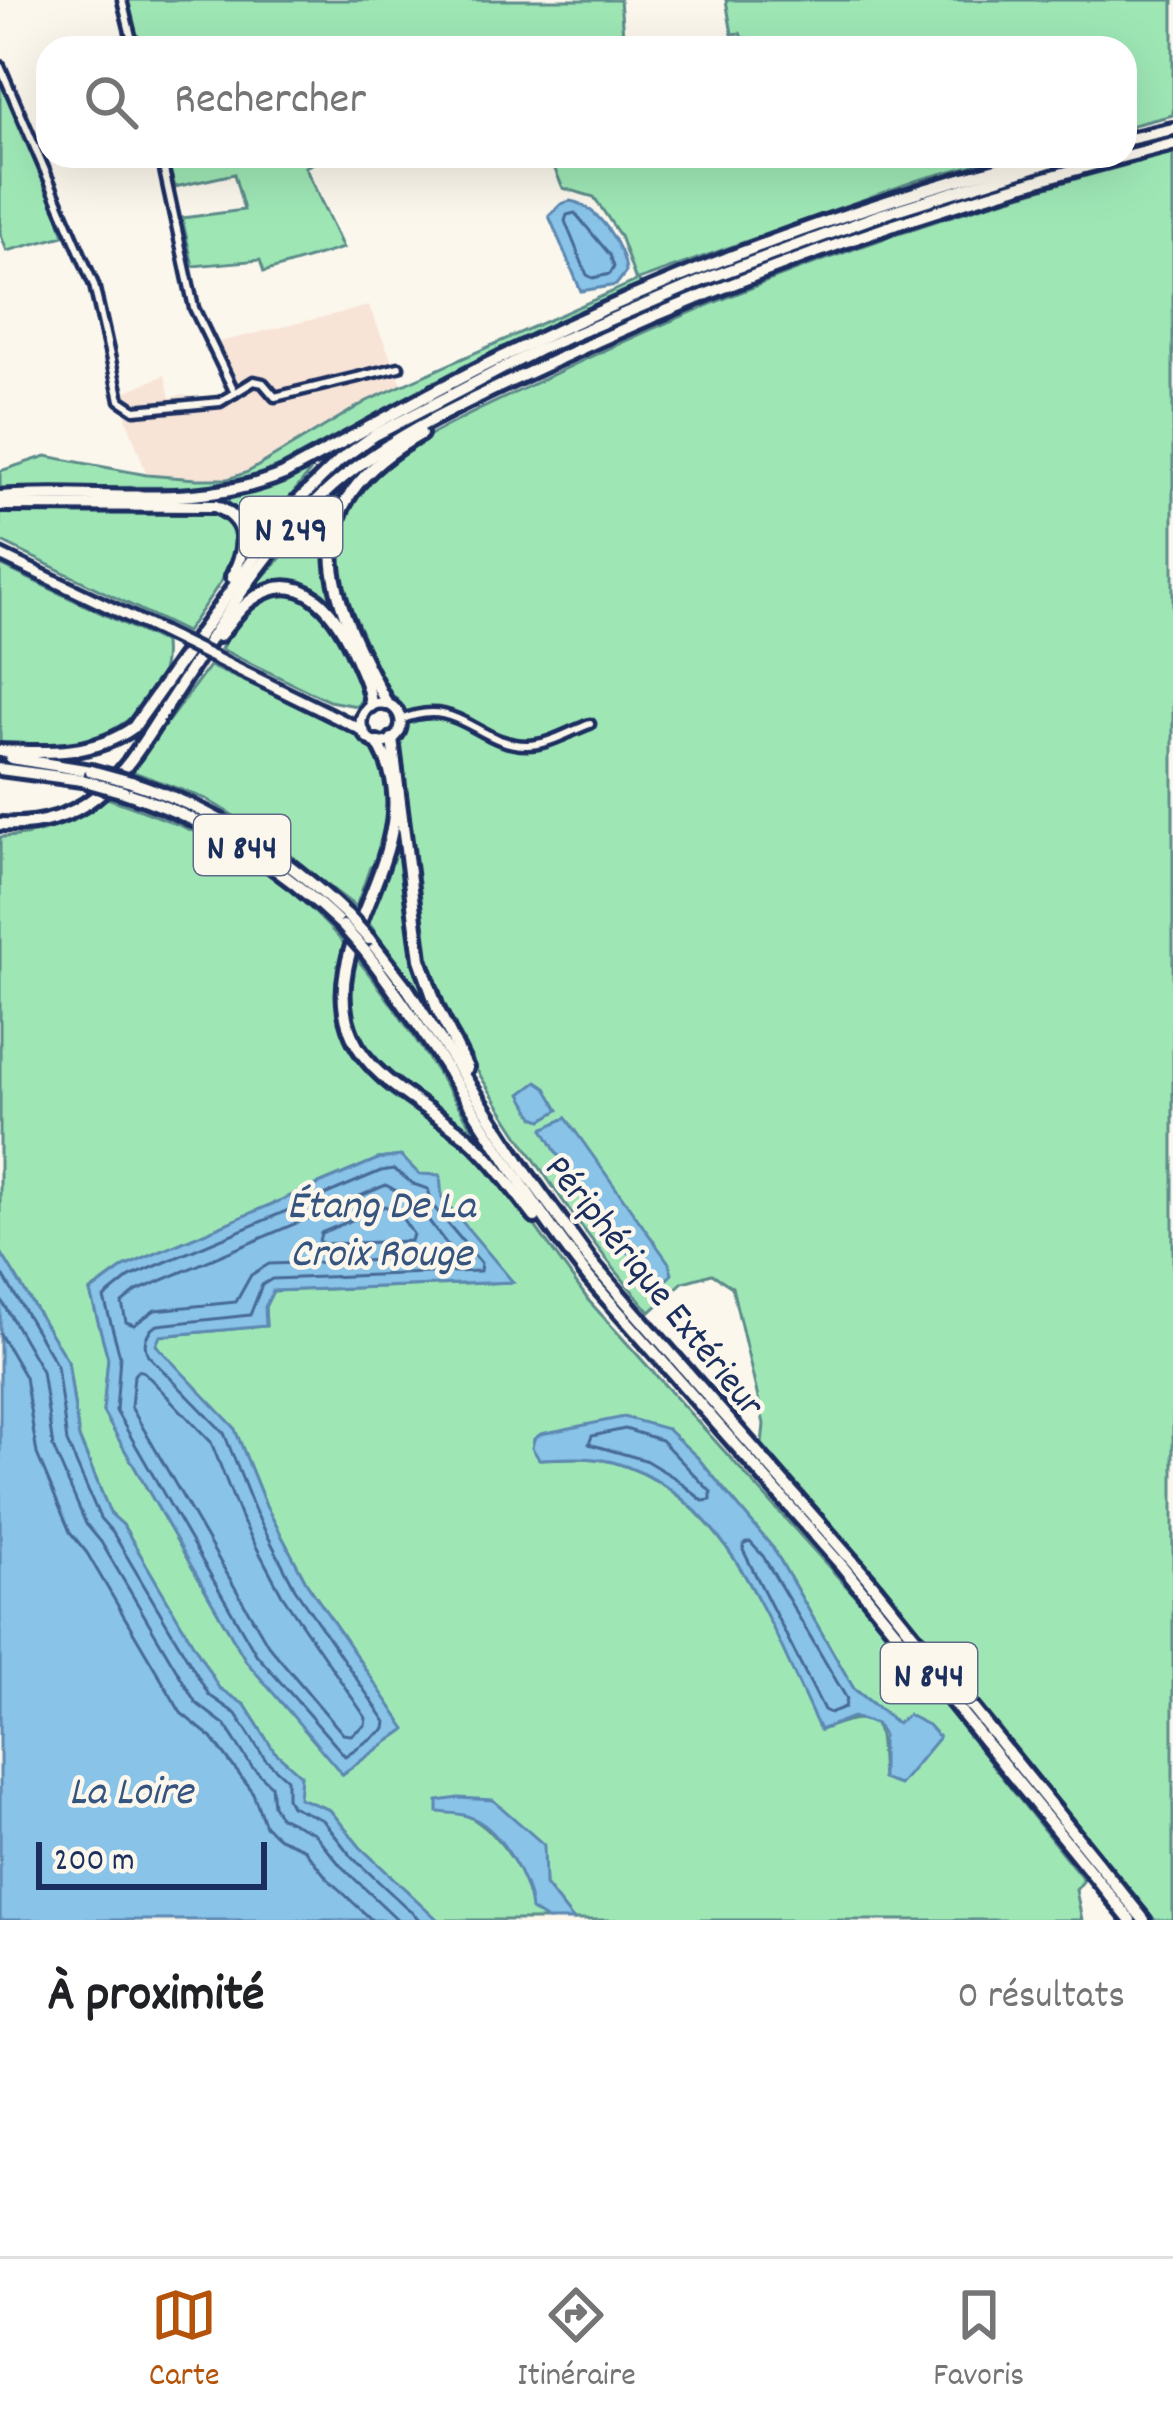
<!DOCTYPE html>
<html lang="fr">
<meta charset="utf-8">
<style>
body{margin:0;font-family:Dekko,sans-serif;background:#f2f2f2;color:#202124}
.scale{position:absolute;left:36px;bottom:30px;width:231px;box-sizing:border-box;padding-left:12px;border:6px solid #1b2f5e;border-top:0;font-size:33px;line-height:42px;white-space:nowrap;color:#1b2f5e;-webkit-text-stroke:9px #fbf7ec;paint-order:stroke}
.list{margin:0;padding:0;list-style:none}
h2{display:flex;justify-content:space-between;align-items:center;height:156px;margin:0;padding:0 48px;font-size:51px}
h2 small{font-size:39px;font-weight:400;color:#757577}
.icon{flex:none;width:66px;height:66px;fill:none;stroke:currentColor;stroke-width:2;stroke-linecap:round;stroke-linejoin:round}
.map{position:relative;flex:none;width:1173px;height:1920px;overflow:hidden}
.search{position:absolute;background:#fff;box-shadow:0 12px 48px #0002;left:36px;right:36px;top:36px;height:132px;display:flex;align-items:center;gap:30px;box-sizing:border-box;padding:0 42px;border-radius:36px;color:#757577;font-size:45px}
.sheet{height:336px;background:#fff}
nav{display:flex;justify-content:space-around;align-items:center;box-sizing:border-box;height:168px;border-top:3px solid #e0e0e0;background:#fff;font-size:33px;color:#757577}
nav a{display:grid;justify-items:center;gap:6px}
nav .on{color:#b45309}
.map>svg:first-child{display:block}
.built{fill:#f7e4d7}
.green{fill:#9ee7b5;stroke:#5c8b8a;stroke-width:3;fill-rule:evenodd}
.water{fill:#89c3e8;stroke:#5d88b1;stroke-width:3}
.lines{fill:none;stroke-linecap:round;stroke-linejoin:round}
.shore{stroke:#476a95;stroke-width:3}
.minor-casing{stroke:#1b2f5e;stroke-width:15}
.secondary-casing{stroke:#1b2f5e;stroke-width:18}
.trunk-casing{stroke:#1b2f5e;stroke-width:20}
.minor{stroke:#fbf7ec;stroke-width:6}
.secondary{stroke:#fbf7ec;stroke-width:9}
.trunk{stroke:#fbf7ec;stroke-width:10}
.secondary-bridge-casing{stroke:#1b2f5e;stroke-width:18;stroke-linecap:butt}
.trunk-bridge-casing{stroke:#1b2f5e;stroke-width:20;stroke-linecap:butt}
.secondary-bridge{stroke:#fbf7ec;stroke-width:9}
.trunk-bridge{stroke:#fbf7ec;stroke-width:10}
.labels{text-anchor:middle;stroke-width:9;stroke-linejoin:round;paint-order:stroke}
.shield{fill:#fbf7ec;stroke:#5e6b89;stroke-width:3}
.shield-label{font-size:36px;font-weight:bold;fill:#1b2f5e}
.street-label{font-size:39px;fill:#1b2f5e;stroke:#fbf7ec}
.water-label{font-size:42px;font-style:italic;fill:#365480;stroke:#fbf7ec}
</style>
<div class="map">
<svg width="1173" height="1920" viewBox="0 0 1173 1920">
<rect width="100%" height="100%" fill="#fbf7ec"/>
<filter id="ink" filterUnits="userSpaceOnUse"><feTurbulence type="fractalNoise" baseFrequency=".00833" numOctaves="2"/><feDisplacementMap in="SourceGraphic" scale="24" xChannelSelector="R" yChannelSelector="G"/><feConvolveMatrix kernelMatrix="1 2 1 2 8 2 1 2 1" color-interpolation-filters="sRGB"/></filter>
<g filter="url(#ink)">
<polygon class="built" points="369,306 403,387 366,401 248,472 228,479 147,475 127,421 122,393 165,375 170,398 181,395 209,400 226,396 236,379 219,342"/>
<g class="green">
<polygon points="128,0 620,0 624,48 138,48"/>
<polygon points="726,0 1173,0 1173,115 1125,127 1125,48 747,48 740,33 732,34"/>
<polygon points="0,77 51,190 64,236 7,251 0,233"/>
<path d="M 1173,153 L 1173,1920 L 1155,1920 L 762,1444 L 764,1424 L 732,1287 L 712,1274 L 683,1282 L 650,1312 C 598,1252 552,1188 509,1121 C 476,1070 442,1019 426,959 C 408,890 410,814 399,742 L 406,725 L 404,707 L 386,688 L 355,617 L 335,627 L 366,692 L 357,706 L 329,701 L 221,649 L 241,615 L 254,603 L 253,588 L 345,488 L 356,492 C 401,442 468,416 527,387 C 736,284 947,210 1173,153 Z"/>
<polygon points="166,156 330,156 305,167 343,248 264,272 260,260 193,266 182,218 244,210 234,174 175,187"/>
<polygon points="549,156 1008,156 918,180 638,280 641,285 447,376 280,466 239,482 192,487 0,488 0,471 46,456 147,475 196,479 228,479 248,472 367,401 636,281 620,236 594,197 563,188"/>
<polygon points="318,461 250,549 237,549 222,580 186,632 0,541 0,510 195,512 215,500 272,485"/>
<path d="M 0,565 L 164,643 C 166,666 162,677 149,697 C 113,749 57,745 0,743 Z"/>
<path d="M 209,666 C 243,682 358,725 376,752 C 397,784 386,829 379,863 L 370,867 L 356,907 L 249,825 L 206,799 L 131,771 Z"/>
<path d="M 107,798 C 151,813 194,829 234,851 C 345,914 410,1031 477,1135 L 469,1146 L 499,1176 L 589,1301 L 874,1617 L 1084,1880 L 1076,1890 L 1082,1920 L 573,1920 L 545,1885 L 543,1844 L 468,1816 C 499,1833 528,1874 532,1910 L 547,1920 L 438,1920 L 360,1847 L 330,1810 L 298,1798 L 301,1775 L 274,1751 L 245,1705 L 219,1689 L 123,1525 L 110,1513 L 79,1437 L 68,1362 L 0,1251 L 0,837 C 39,837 76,821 107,798 ZM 401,1156 L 442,1198 L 511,1282 L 272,1291 L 265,1307 L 266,1326 L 159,1336 L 156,1346 L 234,1427 L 266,1506 L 306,1582 L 405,1728 L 343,1774 L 246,1661 L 103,1412 L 108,1358 L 90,1291 L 124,1267 L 378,1159 ZM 667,1429 L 697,1457 L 773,1548 L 854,1689 L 897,1723 L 882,1779 C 878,1725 887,1704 821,1730 C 772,1632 730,1495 613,1462 C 590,1456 563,1458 539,1459 Z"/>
<polygon points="396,838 400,839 413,956 430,1006 367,921"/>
</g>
<g class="water">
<path d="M 570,201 C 597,205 625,247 626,272 L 616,285 L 581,291 L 549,216 L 561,204 Z"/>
<polygon points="537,1082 546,1088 559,1110 542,1120 534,1117 521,1094"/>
<path d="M 566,1118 L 669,1263 L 672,1274 L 664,1282 L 658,1282 C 612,1240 572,1183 543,1129 Z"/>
<polygon points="401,1156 419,1174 440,1175 442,1198 513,1282 273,1291 265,1307 266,1326 160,1336 156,1345 234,1427 266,1506 306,1582 406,1729 342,1774 246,1661 103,1412 108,1358 90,1292 124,1267 378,1159"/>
<polygon points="0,1251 68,1362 79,1438 110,1513 123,1525 219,1688 245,1705 274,1751 301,1775 299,1798 330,1810 360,1847 438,1920 0,1920"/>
<path d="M 624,1417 L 667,1429 L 697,1457 L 773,1548 L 854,1689 L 897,1723 L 908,1715 L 928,1725 L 939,1737 L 899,1785 L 882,1779 L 882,1734 L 876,1724 L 853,1717 L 820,1730 C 772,1632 730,1494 613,1462 C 590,1456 562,1458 539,1459 L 532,1448 L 534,1439 L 541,1434 Z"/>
<path d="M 458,1798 L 493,1800 L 544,1845 L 545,1885 L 573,1920 L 547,1920 L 531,1910 C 529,1879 499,1826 467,1816 C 459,1813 447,1813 438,1812 L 438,1801 Z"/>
</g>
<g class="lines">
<g class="shore">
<polygon points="575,213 610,255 614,267 610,274 593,278 587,275 565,221 567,215"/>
<path d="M 394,1169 L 413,1184 L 428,1189 L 433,1206 L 481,1263 L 480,1271 L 272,1279 L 262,1285 L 250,1315 L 158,1325 C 146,1330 142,1344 148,1355 L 224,1433 L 255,1511 L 295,1589 L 386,1722 L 385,1729 L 345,1756 L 256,1654 L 116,1411 L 120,1356 L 104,1298 L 130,1277 L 381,1171 Z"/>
<polygon points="386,1185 414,1201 451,1250 449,1258 269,1264 251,1275 236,1302 155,1310 134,1325 126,1322 122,1303 137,1291"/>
<polygon points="385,1206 400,1215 413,1234 411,1241 324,1244 319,1241 321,1233"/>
<polyline points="0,1270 57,1366 67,1442 100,1518 113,1533 209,1695 236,1714 265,1759 287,1779 287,1798 291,1806 323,1820 351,1856 420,1920"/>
<polyline points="0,1298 42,1371 53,1447 86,1524 101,1542 196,1703 225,1725 252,1767 271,1785 273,1805 280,1817 314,1833 341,1866 398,1920"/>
<polyline points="0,1334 25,1377 37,1454 70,1532 87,1553 181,1713 212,1738 253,1793 265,1826 279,1838 303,1848 328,1879 372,1920"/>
<polygon points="138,1370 144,1372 211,1442 241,1518 282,1595 366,1718 365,1725 351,1735 343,1734 268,1645 131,1407 134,1375"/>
<polygon points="625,1429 661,1440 711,1492 711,1500 703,1501 675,1478 645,1460 589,1444 592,1436"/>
<polygon points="750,1542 763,1556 847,1699 845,1707 830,1713 824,1710 743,1550 744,1544"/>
</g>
<defs>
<g id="minor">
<polyline points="122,0 134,48"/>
<polyline points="0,66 94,285 120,400 135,410 220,402 254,381 263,383 275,397 399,367"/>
<polyline points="161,156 194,308 235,393"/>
<path d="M 401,720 C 459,695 476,745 527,745 C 549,745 570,731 590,724"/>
</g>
<g id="secondary">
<polyline points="0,555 162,632"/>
<polyline points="225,663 364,731"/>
<circle cx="381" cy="723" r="20"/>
</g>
<g id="trunk">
<polyline points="1125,140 1173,129"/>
<path d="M 0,497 C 96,489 193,512 284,474 C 357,435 427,393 502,357 C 675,272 855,205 1041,157"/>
<path d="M 0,505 L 215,506 C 250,520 247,547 232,577"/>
<path d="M 219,636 C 229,625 238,609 251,600 C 300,564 335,611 353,651 C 361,670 370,686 371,706"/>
<path d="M 387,704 C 327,592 290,508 421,434"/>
<polyline points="392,739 420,959 437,1008 467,1068"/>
<path d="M 377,742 C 440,843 310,941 352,1036 C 372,1082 431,1108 469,1139 C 494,1161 514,1191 535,1217"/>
<path d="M 0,751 C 46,753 94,756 134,727 L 286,513 L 340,460 L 375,435 L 538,350 L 706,279 L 880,215 L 1069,156"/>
<polyline points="11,758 91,771"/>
<polyline points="0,769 82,780"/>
<path d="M 131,782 C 215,809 284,855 347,915"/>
<path d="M 124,792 C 208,819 280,865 343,926"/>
<path d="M 0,824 C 33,826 67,819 94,798 C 128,772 149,733 172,698 C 218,628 260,554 323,495 C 385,437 464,403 541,367 C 743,271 955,198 1173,144"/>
<polyline points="369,939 407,988 527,1174 590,1261 869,1580 1144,1920"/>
<path d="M 365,951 C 446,1056 507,1174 590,1279 L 843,1567 L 1130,1920"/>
</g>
</defs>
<use href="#minor" class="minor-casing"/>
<use href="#secondary" class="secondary-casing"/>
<use href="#trunk" class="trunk-casing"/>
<use href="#minor" class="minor"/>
<use href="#secondary" class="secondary"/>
<use href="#trunk" class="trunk"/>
<defs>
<polyline id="secondary-bridge" points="162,632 225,663"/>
<g id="trunk-bridge">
<polyline points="91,771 131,782"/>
<polyline points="82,780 124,792"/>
<polyline points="347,915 369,939"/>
<polyline points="343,926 365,951"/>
</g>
</defs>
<use href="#secondary-bridge" class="secondary-bridge-casing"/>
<use href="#trunk-bridge" class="trunk-bridge-casing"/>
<use href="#secondary-bridge" class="secondary-bridge"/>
<use href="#trunk-bridge" class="trunk-bridge"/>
</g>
</g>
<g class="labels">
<g class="shield">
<rect x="240" y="497" width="102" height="60" rx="9"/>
<rect x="194" y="815" width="96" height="60" rx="9"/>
<rect x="881" y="1643" width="96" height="60" rx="9"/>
</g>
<g class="shield-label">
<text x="291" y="540">N 249</text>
<text x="242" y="858">N 844</text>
<text x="929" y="1686">N 844</text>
</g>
<g class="street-label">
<text transform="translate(657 1284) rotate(51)" y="14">Périphérique Extérieur</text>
</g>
<g class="water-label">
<text x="381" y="1217">Étang De La<tspan x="381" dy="48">Croix Rouge</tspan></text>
<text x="131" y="1803">La Loire</text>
</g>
</g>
</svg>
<div class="scale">200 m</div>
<div class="search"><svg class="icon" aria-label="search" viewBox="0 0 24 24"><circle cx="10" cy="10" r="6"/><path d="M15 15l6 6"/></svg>Rechercher</div>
</div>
<section class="sheet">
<h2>À proximité<small>0 résultats</small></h2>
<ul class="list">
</ul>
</section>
<nav>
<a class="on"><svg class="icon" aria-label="map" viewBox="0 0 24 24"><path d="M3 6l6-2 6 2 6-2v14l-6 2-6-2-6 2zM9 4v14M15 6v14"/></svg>Carte</a>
<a><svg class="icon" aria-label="directions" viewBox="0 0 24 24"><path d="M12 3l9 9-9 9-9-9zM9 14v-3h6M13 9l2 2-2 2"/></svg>Itinéraire</a>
<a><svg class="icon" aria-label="saved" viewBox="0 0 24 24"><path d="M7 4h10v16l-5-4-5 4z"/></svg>Favoris</a>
</nav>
